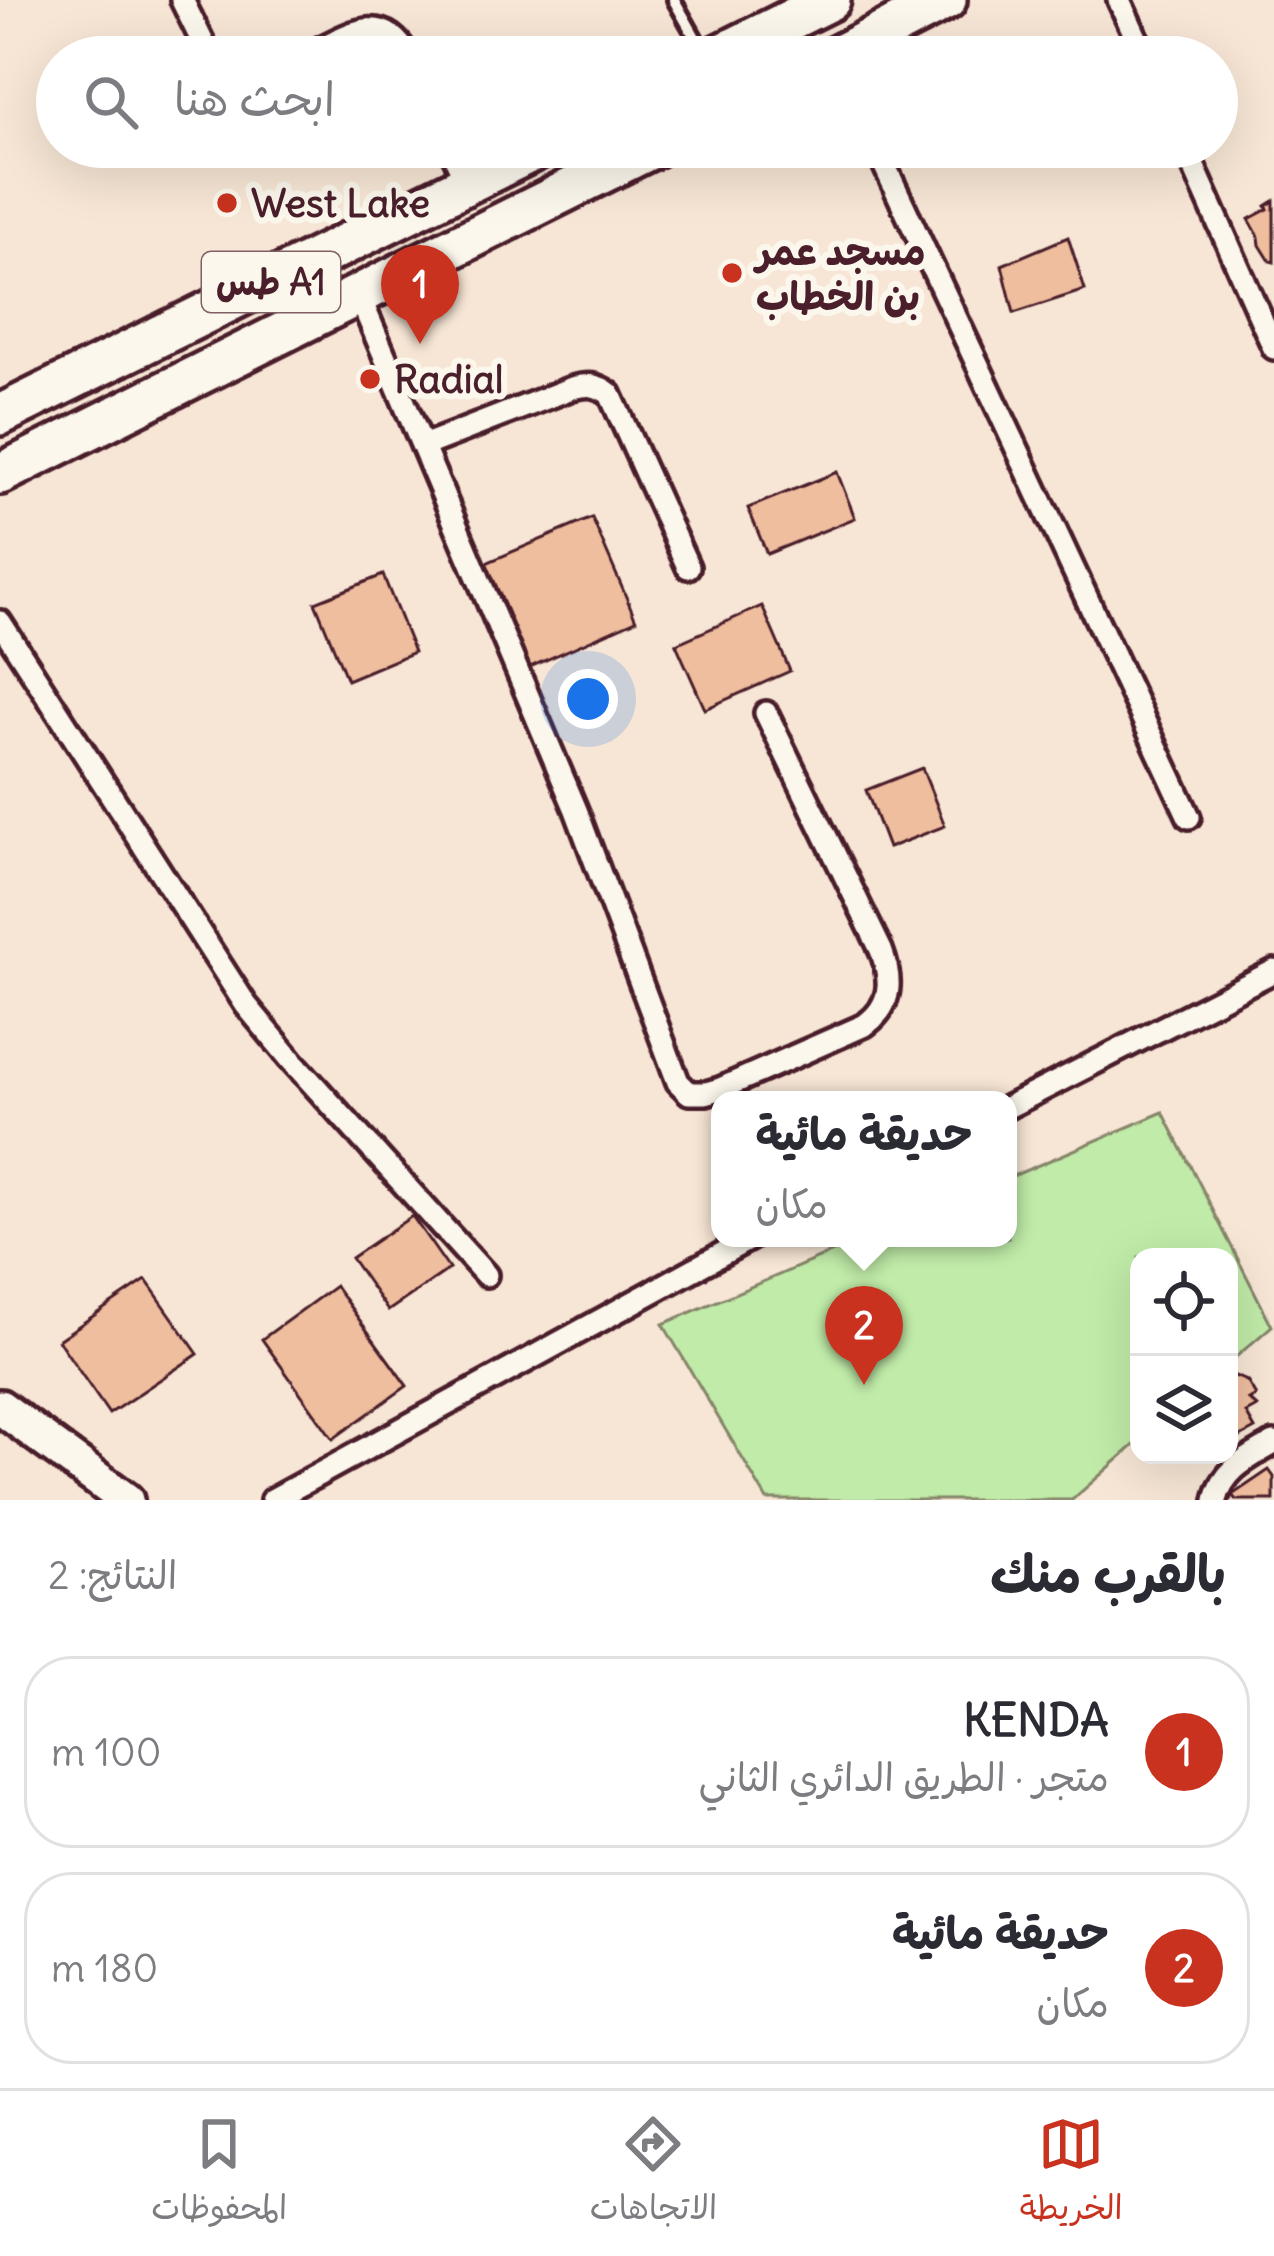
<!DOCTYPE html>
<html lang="ar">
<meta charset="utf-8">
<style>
body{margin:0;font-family:Delius,"Playpen Sans Arabic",sans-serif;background:#f7f7f7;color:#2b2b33;direction:rtl}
.controls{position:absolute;right:36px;bottom:36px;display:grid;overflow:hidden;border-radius:24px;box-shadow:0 12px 48px #0002}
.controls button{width:108px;height:108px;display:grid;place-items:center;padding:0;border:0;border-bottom:3px solid #e1e1e2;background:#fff;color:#2b2b33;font:60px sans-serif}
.you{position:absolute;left:588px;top:699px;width:42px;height:42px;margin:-30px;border:9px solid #fff;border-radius:50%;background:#1a73e8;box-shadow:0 0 0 18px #1a73e833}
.badge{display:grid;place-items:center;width:78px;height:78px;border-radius:50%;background:#c8321e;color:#fff;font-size:39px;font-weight:700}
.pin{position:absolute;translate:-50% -99px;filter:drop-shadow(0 3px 6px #0008)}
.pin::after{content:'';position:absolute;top:63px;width:42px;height:36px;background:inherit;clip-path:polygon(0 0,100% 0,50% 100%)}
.popup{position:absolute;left:711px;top:1091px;width:306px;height:156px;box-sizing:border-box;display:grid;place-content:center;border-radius:24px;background:#fff;filter:drop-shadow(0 3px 9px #0005);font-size:39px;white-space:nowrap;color:#7c7c81}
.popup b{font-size:45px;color:#2b2b33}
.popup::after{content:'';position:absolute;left:50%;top:100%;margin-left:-24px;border:24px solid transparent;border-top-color:#fff}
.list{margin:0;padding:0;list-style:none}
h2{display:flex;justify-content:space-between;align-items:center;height:156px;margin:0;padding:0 48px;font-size:51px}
h2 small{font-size:39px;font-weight:400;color:#7c7c81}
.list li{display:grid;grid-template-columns:78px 1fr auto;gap:36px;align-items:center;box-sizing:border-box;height:192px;margin:0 24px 24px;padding:0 24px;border:3px solid #e1e1e2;border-radius:48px}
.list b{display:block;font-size:45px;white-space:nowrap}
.list p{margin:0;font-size:39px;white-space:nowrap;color:#7c7c81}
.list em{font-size:39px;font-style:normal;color:#7c7c81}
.icon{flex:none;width:66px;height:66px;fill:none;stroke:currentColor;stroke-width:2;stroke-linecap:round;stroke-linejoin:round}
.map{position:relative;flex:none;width:1274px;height:1500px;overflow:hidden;direction:ltr}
.search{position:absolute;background:#fff;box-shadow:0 12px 48px #0002;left:36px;right:36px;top:36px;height:132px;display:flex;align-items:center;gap:30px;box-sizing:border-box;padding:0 42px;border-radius:66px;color:#7c7c81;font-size:45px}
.sheet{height:588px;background:#fff}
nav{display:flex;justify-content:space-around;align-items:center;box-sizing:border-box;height:168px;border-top:3px solid #e1e1e2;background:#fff;font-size:33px;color:#7c7c81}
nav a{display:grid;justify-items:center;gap:6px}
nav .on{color:#c8321e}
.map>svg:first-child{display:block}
.green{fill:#c0eba8;stroke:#85856a;stroke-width:3}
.building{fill:#efbe9f;stroke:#4a1f2b;stroke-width:3}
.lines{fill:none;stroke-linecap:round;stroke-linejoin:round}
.lane-casing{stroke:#4a1f2b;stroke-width:20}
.street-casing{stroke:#4a1f2b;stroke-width:30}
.primary-casing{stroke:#4a1f2b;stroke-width:42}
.highway-casing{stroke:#4a1f2b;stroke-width:48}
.lane{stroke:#fbf7ec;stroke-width:10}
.street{stroke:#fbf7ec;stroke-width:21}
.primary{stroke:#fbf7ec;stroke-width:33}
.highway{stroke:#fbf7ec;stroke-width:39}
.poi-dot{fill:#c8321e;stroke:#fbf7ec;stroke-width:4.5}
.labels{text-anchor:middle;stroke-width:12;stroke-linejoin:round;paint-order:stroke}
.shield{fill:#fbf7ec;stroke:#7f6065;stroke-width:3}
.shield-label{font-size:36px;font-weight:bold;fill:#4a1f2b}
.poi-label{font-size:39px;font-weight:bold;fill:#4a1f2b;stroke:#fbf7ec;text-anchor:start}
</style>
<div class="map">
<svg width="1274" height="1500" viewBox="0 0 1274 1500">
<rect width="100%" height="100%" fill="#f7e6d5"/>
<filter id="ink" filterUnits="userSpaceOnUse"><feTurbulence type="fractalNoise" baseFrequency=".00833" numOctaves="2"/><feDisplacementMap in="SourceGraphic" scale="24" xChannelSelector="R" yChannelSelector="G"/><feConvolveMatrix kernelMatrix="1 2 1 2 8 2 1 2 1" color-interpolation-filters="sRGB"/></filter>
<g filter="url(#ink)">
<polygon class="green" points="1163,1112 1272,1326 1229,1363 1229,1257 1139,1257 1139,1441 1072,1500 767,1500 663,1324 866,1238 1008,1238 1008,1178"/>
<g class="building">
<polygon points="1274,201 1274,262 1270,261 1260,245 1259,237 1249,219 1268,209 1266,206"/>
<polygon points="1068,237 1085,290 1014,313 1002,265"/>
<polygon points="837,472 855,518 767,554 748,508"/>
<polygon points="592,518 636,620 530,667 486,563"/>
<polygon points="383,575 414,652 347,680 315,602"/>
<polygon points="762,606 790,671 705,709 676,644"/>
<polygon points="922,768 945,826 888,848 866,790"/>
<polygon points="412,1216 449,1269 388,1311 351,1258"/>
<polygon points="146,1280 198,1354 109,1414 58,1340"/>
<polygon points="335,1286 407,1386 333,1439 262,1339"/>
<polygon points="1230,1374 1247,1381 1256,1396 1249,1400 1257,1407 1246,1413 1255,1429 1229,1443"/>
<polygon points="1269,1470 1274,1477 1274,1500 1236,1500 1232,1495"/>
</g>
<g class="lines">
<defs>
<polyline id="lane" points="674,0 705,55"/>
<g id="street">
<polyline points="182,0 210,57"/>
<polyline points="1119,0 1145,57"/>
<path d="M 303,57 C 343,39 381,6 408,57"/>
<polyline points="450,147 468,185"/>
<polyline points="876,147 1189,817"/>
<polyline points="1185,147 1274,348"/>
<path d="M 358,293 L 576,810 L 678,1082 L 689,1093 L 706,1093 L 720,1089 L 865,1025 C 893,1005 892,979 881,950 L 766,713"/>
<path d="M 423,446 L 572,388 C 588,384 597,384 610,394 L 688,567"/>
<polyline points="0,622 246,1005 293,1062 486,1275"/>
<polyline points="1008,1107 1274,971"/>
<polyline points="272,1500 751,1238"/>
<path d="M 1216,1500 C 1223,1469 1249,1458 1274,1443"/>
</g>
<polyline id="primary" points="0,1407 126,1500"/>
<g id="highway">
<polyline points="716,57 830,0"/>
<polyline points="835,57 946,0"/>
<polyline points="0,415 541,147"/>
<polyline points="0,474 654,147"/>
</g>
</defs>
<use href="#lane" class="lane-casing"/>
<use href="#street" class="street-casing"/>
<use href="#primary" class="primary-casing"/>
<use href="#highway" class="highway-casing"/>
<use href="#lane" class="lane"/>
<use href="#street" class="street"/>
<use href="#primary" class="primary"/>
<use href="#highway" class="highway"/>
</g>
</g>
<g class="poi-dot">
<circle cx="227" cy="203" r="12"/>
<circle cx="732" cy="273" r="12"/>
<circle cx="370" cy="379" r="12"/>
</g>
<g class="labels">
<rect class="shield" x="202" y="252" width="138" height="60" rx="9"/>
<g class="shield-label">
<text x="271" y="295">طس A1</text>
</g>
<g class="poi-label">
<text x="251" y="217">West Lake</text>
<text x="756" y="265">مسجد عمر<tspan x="756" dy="45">بن الخطاب</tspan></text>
<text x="394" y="393">Radial</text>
</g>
</g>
</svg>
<div class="controls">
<button><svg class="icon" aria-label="locate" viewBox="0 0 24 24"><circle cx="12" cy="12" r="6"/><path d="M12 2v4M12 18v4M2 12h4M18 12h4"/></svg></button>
<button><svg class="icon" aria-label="layers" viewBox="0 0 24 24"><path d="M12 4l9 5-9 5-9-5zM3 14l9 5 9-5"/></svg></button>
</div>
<div class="you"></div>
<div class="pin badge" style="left:420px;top:344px">1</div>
<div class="pin badge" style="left:864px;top:1385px">2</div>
<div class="popup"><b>حديقة مائية</b>مكان</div>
<div class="search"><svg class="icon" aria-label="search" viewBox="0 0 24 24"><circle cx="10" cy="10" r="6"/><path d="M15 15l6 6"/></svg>ابحث هنا</div>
</div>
<section class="sheet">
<h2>بالقرب منك<small>النتائج: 2</small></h2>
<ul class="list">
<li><span class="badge">1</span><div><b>KENDA</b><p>متجر · الطريق الدائري الثاني</p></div><em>100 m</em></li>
<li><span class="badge">2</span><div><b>حديقة مائية</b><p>مكان</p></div><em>180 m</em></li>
</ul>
</section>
<nav>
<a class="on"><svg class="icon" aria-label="map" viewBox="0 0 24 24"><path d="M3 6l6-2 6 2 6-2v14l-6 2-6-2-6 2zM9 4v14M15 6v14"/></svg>الخريطة</a>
<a><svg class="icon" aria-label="directions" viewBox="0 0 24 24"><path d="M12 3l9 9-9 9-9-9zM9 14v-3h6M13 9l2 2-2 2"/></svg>الاتجاهات</a>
<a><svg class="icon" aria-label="saved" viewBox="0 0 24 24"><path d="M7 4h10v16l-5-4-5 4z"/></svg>المحفوظات</a>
</nav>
